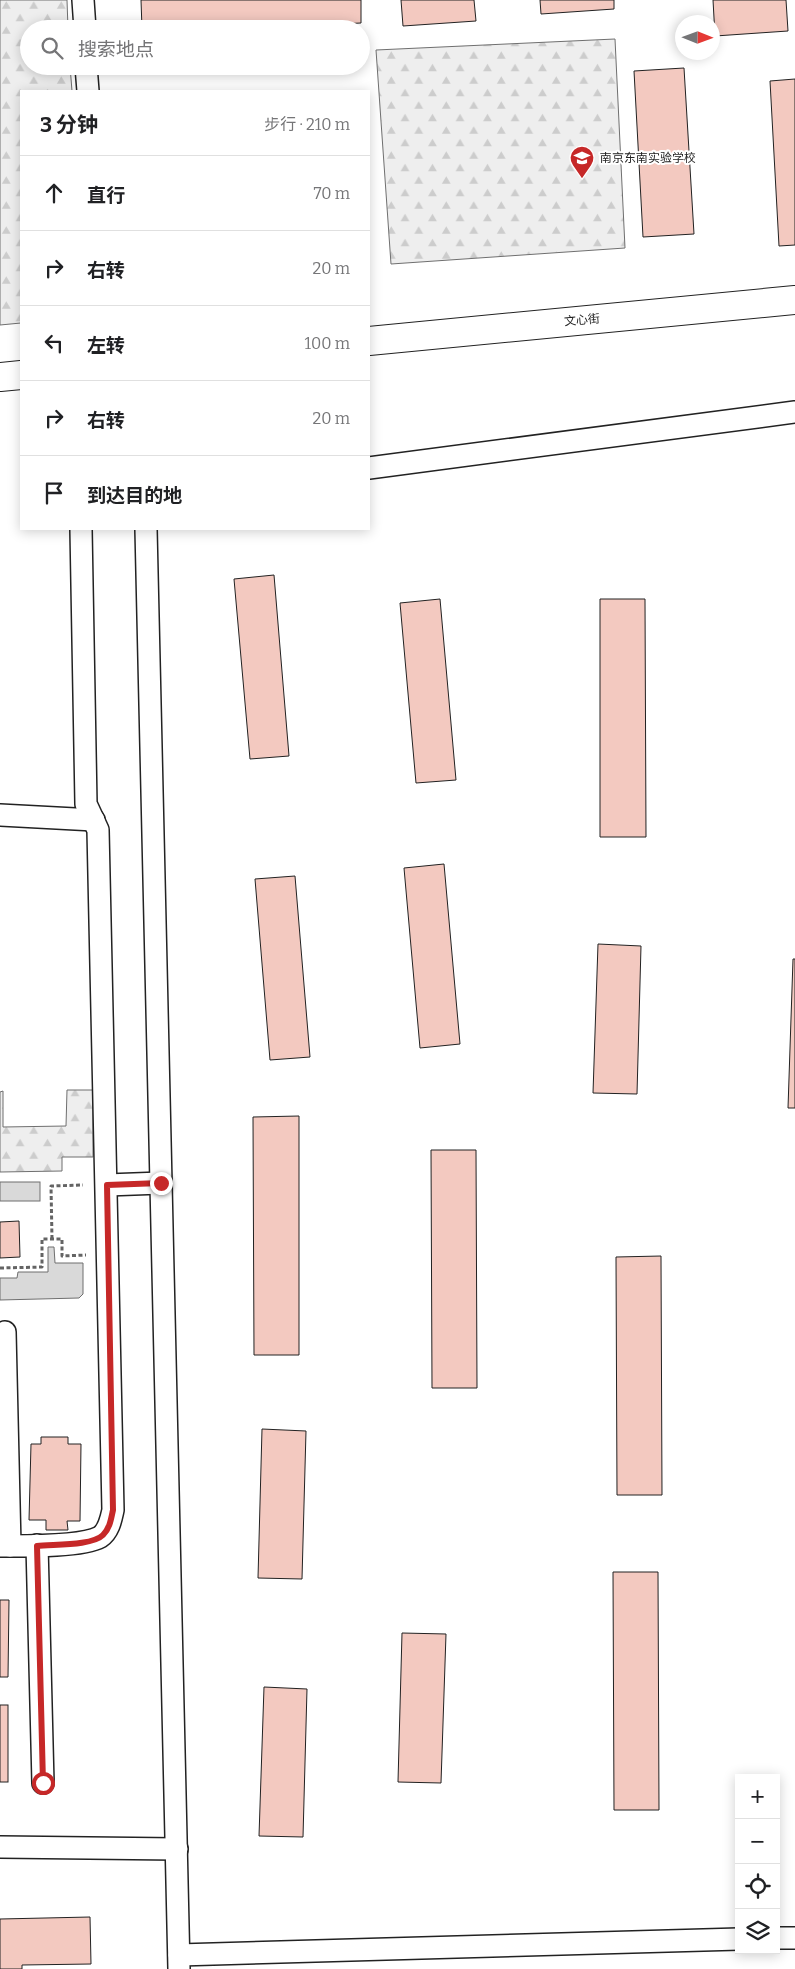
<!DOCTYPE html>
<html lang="zh">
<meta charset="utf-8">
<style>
body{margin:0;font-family:Bitter,"Noto Sans SC",serif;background:#f2f2f2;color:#202124}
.controls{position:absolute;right:15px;bottom:15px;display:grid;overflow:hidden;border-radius:0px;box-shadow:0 2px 12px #0003}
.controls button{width:45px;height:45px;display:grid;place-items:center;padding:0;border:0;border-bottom:1px solid #e0e0e0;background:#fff;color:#202124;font:25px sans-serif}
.compass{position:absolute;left:675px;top:15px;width:45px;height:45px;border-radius:50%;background:#fff;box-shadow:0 2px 12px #0003;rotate:91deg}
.stop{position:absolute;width:15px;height:15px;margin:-11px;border:4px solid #c62828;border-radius:50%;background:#fff}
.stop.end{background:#c62828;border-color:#fff;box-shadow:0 1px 5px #0008}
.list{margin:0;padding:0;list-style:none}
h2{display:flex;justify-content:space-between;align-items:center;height:65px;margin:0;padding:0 20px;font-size:21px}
h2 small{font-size:16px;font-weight:400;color:#757577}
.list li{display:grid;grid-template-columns:32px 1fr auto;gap:15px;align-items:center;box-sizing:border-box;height:75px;padding:0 20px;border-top:1px solid #e0e0e0}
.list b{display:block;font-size:19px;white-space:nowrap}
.list em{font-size:16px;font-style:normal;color:#757577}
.icon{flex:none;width:28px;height:28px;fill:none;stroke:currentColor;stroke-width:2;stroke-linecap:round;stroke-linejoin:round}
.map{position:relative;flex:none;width:795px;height:1969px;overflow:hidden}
.search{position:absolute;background:#fff;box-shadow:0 2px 12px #0003;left:20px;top:20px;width:350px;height:55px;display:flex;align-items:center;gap:12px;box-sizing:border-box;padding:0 18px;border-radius:28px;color:#757577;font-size:19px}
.panel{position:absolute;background:#fff;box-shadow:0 2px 12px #0003;left:20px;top:90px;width:350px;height:440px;border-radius:0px}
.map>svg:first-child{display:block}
.forest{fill:url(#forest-firs);stroke:#6f6f6f}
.water{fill:#d9d9d9;stroke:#6f6f6f}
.building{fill:#f3c9c0;stroke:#222}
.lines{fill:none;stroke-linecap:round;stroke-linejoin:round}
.minor-casing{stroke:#222;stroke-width:24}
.tertiary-casing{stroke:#222;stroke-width:30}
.path{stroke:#646464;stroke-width:3;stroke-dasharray:4 2.5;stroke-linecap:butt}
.minor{stroke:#fff;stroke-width:21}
.tertiary{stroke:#fff;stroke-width:28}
.route{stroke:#c62828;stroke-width:6}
.labels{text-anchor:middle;stroke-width:4;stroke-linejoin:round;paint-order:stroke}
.poi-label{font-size:12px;fill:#222;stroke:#fff;text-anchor:start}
.street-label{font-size:12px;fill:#222;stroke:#fff}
</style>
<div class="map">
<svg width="795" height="1969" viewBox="0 0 795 1969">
<defs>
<pattern id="forest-firs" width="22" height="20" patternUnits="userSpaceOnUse" patternTransform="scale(1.25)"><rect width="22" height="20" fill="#eee"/><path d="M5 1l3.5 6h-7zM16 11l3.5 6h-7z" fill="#ccc"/></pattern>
</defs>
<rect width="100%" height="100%" fill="#fff"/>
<g class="forest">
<polygon points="0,0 67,0 68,29 29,29 29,66 70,66 72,91 21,91 21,323 0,325"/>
<polygon points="615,39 625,248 391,264 376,50"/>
<polygon points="67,1090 93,1090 93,1157 62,1157 62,1171 0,1172 0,1092 3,1091 3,1127 66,1126"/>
</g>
<g class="water">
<rect x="0" y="1182" width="40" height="19"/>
<polygon points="48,1247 54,1247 55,1263 83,1263 83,1294 79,1298 0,1300 0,1278 17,1278 18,1272 48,1272"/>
</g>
<g class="building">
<polygon points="141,0 361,0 361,23 230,29 142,29"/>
<polygon points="401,0 474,0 476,21 403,26"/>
<polygon points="540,0 614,0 614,9 541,14"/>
<polygon points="713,0 786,0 788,31 715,36"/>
<polygon points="684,68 694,234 643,237 634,71"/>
<polygon points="795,79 795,245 779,246 770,81"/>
<polygon points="274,575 289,756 250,759 234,579"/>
<polygon points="440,599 456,780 416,783 400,603"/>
<polygon points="600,599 645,599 646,837 600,837"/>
<polygon points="444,864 460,1044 420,1048 404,868"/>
<polygon points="295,876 310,1057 270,1060 255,879"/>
<polygon points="598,944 641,946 637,1094 593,1093"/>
<polygon points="793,959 795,959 795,1108 788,1108"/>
<polygon points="299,1116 299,1355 254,1355 253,1117"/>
<polygon points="431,1150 476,1150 477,1388 432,1388"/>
<polygon points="19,1221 20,1257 0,1258 0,1222"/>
<polygon points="661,1256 662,1495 617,1495 616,1257"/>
<polygon points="262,1429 306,1431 302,1579 258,1578"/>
<polygon points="41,1437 68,1437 68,1444 81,1444 80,1521 67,1521 68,1530 46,1530 46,1520 29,1520 31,1444 41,1444"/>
<polygon points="613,1572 658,1572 659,1810 614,1810"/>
<polygon points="0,1600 9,1600 8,1677 0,1677"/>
<polygon points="402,1633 446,1634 441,1783 398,1782"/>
<polygon points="264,1687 307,1689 303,1837 259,1836"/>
<rect x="0" y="1705" width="8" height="77"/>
<polygon points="90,1917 91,1964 22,1965 22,1969 0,1969 0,1919"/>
</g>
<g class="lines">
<defs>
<g id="minor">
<polyline points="83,0 85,29"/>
<polyline points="86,66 88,91"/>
<polyline points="369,468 795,412"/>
<polyline points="146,529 179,1969"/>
<polyline points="0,815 94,820"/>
<polyline points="107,1185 161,1183"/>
<polyline points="5,1332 10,1546"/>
<polyline points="37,1545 43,1783"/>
<path d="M 0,1546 C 23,1546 82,1547 100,1537 C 109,1531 111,1519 113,1510 L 98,830 L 86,804 L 81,529"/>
<polyline points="0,1847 177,1849"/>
<polyline points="776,1938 795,1938"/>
<polyline points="179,1955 739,1939"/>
</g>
<g id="tertiary">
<polyline points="369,341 795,300"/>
<polyline points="0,377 21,375"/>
</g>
</defs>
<use href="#minor" class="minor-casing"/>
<use href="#tertiary" class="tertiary-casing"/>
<g class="path">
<polyline points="52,1239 51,1186 83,1185"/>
<polyline points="0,1268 42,1267 42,1239 62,1239 62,1256 86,1255"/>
</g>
<use href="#minor" class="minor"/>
<use href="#tertiary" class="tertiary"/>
</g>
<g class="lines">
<path class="route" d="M 43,1783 L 37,1546 C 53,1544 92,1546 103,1535 C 110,1528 111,1519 113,1510 L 107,1185 L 161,1183"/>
</g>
<defs>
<symbol id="school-pin" viewBox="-11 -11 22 30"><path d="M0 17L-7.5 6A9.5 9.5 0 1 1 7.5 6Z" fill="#c62828" stroke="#fff"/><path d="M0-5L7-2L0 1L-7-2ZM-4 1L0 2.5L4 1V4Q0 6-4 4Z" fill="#fff"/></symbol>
</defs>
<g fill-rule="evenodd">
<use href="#school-pin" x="568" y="144" width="28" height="38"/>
</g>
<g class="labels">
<g class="poi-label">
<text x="600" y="162">南京东南实验学校</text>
</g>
<g class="street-label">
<text transform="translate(582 320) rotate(-5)" y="4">文心街</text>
</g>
</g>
</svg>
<div class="controls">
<button>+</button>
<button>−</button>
<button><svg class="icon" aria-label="locate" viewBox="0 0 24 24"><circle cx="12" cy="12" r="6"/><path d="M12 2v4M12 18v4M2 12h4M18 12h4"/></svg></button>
<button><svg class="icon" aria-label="layers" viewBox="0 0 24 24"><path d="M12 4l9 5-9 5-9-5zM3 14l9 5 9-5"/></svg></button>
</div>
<svg class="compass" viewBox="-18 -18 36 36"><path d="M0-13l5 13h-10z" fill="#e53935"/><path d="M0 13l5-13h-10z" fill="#757577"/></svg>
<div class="stop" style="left:43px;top:1783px"></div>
<div class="stop end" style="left:161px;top:1183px"></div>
<div class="search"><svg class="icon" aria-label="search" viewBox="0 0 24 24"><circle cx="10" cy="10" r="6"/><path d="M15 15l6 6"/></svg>搜索地点</div>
<section class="panel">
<h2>3 分钟<small>步行 · 210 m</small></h2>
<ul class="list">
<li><svg class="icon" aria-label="ahead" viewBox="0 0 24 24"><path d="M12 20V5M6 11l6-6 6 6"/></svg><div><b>直行</b></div><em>70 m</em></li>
<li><svg class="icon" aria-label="right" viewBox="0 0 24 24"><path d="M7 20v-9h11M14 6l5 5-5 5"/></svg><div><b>右转</b></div><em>20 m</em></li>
<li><svg class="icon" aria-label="left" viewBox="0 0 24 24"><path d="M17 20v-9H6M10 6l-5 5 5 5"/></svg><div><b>左转</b></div><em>100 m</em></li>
<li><svg class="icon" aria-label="right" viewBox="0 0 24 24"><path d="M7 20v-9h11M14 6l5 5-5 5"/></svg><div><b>右转</b></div><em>20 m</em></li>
<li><svg class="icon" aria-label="arrive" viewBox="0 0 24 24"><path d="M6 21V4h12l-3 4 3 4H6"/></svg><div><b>到达目的地</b></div></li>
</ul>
</section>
</div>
